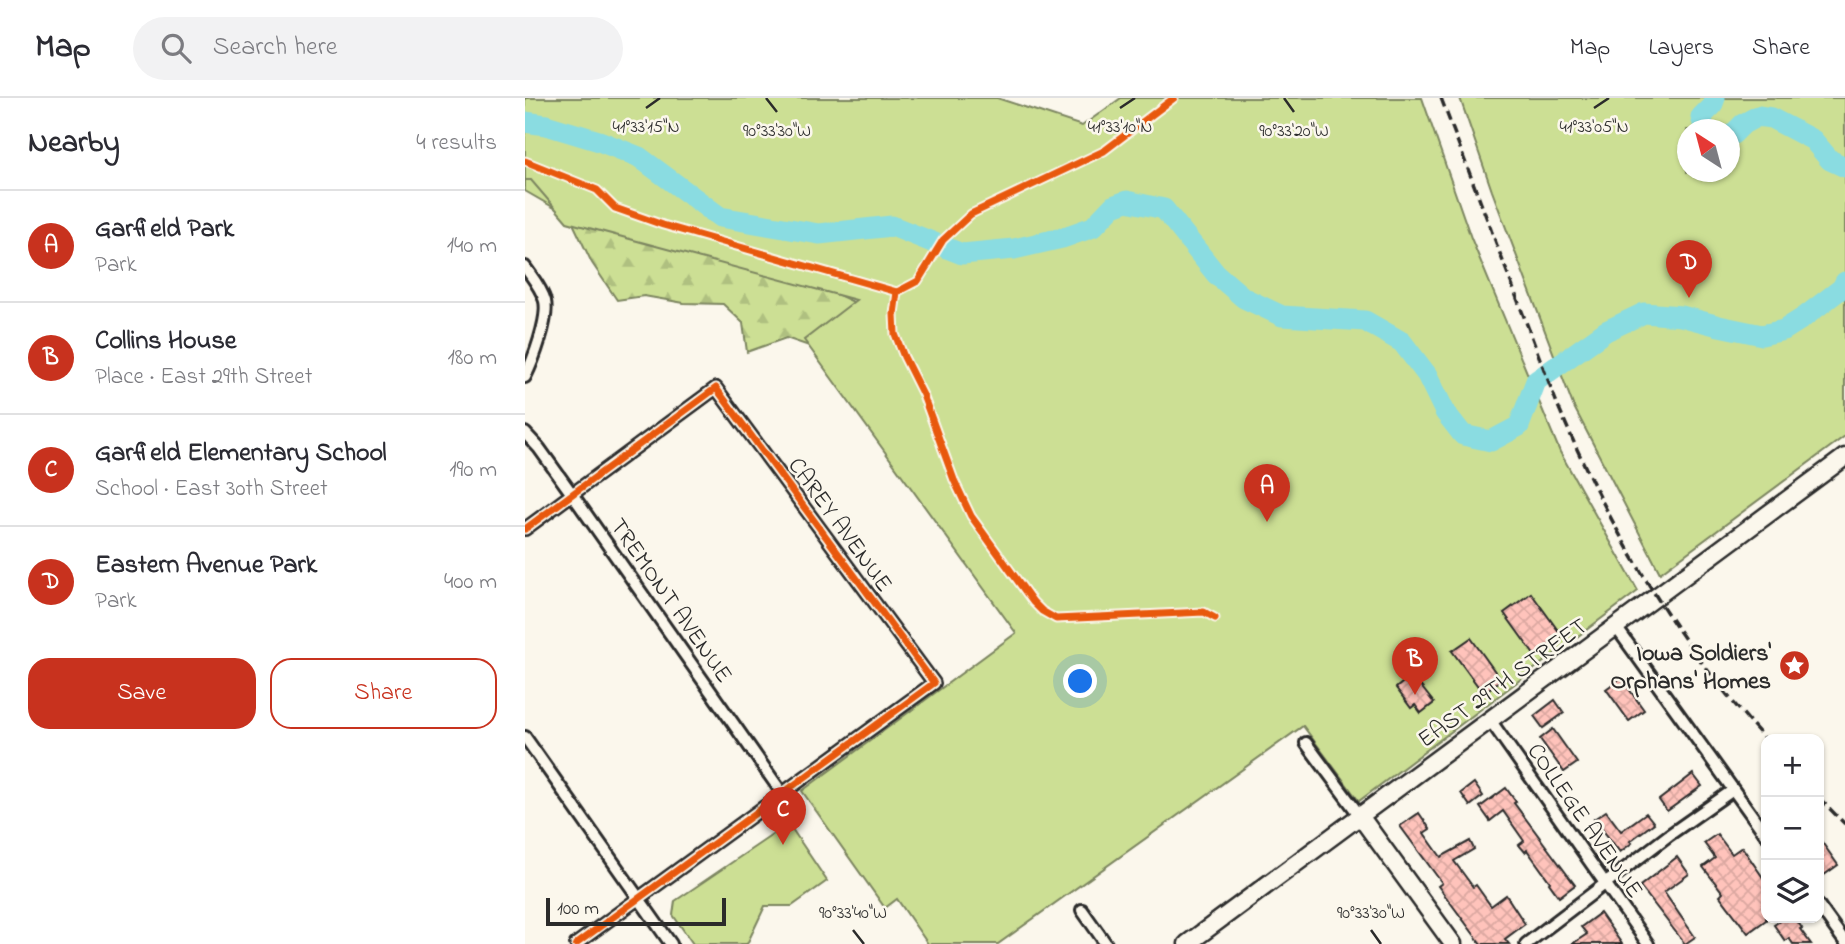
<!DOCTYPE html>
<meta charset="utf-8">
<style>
body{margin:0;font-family:"Indie Flower",sans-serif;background:#f2f2f3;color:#2b2b33}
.controls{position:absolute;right:21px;bottom:21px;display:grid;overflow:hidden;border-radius:14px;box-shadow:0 2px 5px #0004}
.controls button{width:63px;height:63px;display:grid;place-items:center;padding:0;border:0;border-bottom:2px solid #e1e1e2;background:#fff;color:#2b2b33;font:35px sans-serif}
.compass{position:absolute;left:1152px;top:21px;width:63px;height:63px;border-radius:50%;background:#fff;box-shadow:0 2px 5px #0004;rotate:324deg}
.scale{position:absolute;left:21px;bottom:18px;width:180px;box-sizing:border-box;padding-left:7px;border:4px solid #2b2b2b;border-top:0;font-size:19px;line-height:24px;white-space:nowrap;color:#2b2b2b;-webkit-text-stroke:5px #fbf7ec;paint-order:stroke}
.you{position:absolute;left:556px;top:584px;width:24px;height:24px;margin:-18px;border:5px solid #fff;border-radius:50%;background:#1a73e8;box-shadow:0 0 0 10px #1a73e833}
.badge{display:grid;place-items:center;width:46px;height:46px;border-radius:50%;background:#c8321e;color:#fff;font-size:23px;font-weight:700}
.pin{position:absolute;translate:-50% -58px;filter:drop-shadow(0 2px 4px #0008)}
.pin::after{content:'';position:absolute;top:37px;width:24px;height:21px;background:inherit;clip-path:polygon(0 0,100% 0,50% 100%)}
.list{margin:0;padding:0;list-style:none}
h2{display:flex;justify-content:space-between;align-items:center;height:91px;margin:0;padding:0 28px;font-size:30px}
h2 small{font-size:23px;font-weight:400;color:#7c7c81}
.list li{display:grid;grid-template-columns:46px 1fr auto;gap:21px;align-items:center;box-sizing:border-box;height:112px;padding:0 28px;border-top:2px solid #e1e1e2}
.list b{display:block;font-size:26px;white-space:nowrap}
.list p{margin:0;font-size:23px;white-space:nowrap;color:#7c7c81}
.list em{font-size:23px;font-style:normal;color:#7c7c81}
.actions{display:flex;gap:14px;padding:21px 28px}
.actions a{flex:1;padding:16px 0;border:2px solid #c8321e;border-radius:21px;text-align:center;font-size:24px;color:#c8321e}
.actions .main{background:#c8321e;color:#fff}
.icon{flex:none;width:38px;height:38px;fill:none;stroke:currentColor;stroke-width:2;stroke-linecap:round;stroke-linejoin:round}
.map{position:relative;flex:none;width:1320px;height:846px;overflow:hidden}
header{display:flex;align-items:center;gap:42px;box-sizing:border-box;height:98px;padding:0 35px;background:#fff;border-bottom:2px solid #e1e1e2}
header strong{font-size:33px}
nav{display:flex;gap:38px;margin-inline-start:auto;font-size:24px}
.search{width:490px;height:63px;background:#f2f2f3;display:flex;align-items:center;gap:18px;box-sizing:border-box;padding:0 24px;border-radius:38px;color:#7c7c81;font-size:26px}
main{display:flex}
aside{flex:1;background:#fff}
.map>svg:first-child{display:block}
.forest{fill:url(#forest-firs);stroke:#7c8560;stroke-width:2}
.green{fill:#ccdf94;stroke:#7c8560;stroke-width:2;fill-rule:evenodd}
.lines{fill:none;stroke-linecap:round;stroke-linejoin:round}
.river{stroke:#8adce1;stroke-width:21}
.building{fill:url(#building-cross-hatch);stroke:#2b2b2b;stroke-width:2}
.street-casing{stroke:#2b2b2b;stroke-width:16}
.secondary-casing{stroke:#2b2b2b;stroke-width:21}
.street{stroke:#fbf7ec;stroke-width:10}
.secondary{stroke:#fbf7ec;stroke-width:16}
.rail{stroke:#2b2b2b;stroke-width:3.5;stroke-dasharray:10 5;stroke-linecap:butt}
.cycleway-casing{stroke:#fbf7ec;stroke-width:11}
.cycleway{stroke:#e8590c;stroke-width:7}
.ticks{fill:none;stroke:#2b2b2b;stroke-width:2.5}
.labels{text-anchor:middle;stroke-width:5;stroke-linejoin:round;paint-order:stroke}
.street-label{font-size:24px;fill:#2b2b2b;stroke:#fbf7ec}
.poi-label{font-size:24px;font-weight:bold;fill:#2b2b2b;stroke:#fbf7ec;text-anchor:end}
.ticks-label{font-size:18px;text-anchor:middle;fill:#2b2b2b;stroke:#fbf7ec;stroke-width:5;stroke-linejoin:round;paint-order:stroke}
</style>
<header>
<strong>Map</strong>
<div class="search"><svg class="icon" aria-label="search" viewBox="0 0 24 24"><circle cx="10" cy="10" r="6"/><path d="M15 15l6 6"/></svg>Search here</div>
<nav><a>Map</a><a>Layers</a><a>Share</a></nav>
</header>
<main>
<aside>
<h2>Nearby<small>4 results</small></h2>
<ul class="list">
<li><span class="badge">A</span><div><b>Garfield Park</b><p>Park</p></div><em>140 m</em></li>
<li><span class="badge">B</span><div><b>Collins House</b><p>Place · East 29th Street</p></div><em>180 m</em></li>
<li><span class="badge">C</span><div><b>Garfield Elementary School</b><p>School · East 30th Street</p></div><em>190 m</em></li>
<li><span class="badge">D</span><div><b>Eastern Avenue Park</b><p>Park</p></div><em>400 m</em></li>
</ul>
<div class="actions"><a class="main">Save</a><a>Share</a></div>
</aside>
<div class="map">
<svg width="1320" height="846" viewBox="0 0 1320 846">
<defs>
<pattern id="forest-firs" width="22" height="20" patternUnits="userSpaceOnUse" patternTransform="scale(1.75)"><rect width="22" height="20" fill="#ccdf94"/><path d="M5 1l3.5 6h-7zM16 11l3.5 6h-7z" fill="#afc080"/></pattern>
<pattern id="building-cross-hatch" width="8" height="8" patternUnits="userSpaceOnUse" patternTransform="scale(1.75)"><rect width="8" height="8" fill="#ffc3bb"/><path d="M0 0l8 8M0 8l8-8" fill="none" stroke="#dba8a1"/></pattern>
</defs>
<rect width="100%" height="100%" fill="#fbf7ec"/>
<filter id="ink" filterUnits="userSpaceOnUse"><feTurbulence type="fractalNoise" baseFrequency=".0143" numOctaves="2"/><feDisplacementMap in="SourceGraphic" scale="14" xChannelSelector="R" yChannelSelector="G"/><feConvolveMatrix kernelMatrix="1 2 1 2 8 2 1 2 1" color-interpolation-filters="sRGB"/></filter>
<g filter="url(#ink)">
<polygon class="forest" points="0,74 284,183 337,208 296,252 261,240 222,254 218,225 198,206 159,205 119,198 92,202 67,165 45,119 0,93"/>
<g class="green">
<polygon points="0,0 472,0 557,28 596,0 897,0 946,140 1035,354 1113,493 834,703 778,628 473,846 403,846 372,801 360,810 277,693 491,535 279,242 331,202 42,124 6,82 0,82"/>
<path d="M 935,0 L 1320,0 L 1320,338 L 1135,475 L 1048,307 L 967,93 ZM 1162,32 L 1204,32 L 1204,74 L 1162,74 Z"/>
<polygon points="256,731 267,731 302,783 267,808 240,808 222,846 168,846 148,817 150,803"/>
</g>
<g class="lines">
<g class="river">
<polyline points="0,24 21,27 74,43 114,59 195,119 294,136 367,128 437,156 489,151 537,140 568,129 588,108 602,103 639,111 691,176 719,200 757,218 840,223 877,244 902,277 920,314 938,337 966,343 994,328 1011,283 1081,233 1119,215 1156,218 1194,228 1237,237 1259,232 1278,220 1317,190 1320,184"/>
<polyline points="1180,32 1176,19 1187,8 1190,0"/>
<polyline points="1204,38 1208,36 1218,26 1233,18 1246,20 1288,42 1305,62 1320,69"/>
</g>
</g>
<g class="building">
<polygon points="1006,495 1037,538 1010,558 979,515"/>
<polygon points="946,540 976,582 958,595 927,553"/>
<polygon points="887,577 909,605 896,615 890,607 886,610 871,590"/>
<polygon points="1096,580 1119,612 1104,623 1081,591"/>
<polygon points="1030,602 1039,615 1018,630 1009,618"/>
<polygon points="1028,631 1052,665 1039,674 1015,641"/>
<polygon points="1168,676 1177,688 1142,713 1134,702"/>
<polygon points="949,685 958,698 945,708 936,695"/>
<polygon points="981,690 991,704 989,705 1050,787 1034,799 1024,785 1025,784 1002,752 1000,754 994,747 999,743 978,713 965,723 955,709"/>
<polygon points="1081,713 1096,733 1121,715 1129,725 1105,743 1107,745 1095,754 1069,721"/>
<polygon points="894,715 905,731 899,735 916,759 945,743 949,751 929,763 948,789 951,787 966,808 981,797 1000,826 980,841 984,846 956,846 913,788 917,785 875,728"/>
<polygon points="1192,736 1207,756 1217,749 1241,784 1241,822 1223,835 1195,798 1198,795 1178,769 1190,760 1179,745"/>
<polygon points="1294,740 1313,767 1299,777 1294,769"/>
<polygon points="1152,759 1164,776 1139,794 1170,839 1160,846 1115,788"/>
<polygon points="1075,815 1097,846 1047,846 1062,836 1056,829"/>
<polygon points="1259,820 1270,820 1277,830 1275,831 1286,846 1268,846 1264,840 1260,843 1249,827"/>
</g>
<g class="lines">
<defs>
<g id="street">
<path d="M 0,169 C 7,179 17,191 20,203 C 24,221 8,263 0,279"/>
<polyline points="0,335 14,350 47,396 257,695"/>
<polyline points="0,431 191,290 409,585 51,846"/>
<polyline points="1091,529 1241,737"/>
<polyline points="965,622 1123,846"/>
<polyline points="0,639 146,846"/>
<polyline points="781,645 835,718"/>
<polyline points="1294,808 1320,844"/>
<polyline points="557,812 581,846"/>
<polyline points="1001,846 1144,737 1208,692"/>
</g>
<g id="secondary">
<polyline points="835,718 928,846"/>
<polyline points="662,846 1320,359"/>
</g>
</defs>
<use href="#street" class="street-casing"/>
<use href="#secondary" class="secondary-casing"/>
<use href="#street" class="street"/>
<use href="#secondary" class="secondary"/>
<g class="rail">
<path d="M 916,0 L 1031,303 C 1084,430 1148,540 1241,642"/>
<polyline points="1294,700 1320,726"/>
</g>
<defs>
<g id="cycleway">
<polyline points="0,63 72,92 90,110 138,127 372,194 393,183 418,142 446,116 579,53 649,0"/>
<polyline points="372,194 369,216 370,236 379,259 398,297 429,382 446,418 508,504 517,513 531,521 679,514 690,520"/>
<polyline points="0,431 191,290 409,585 51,846"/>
</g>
</defs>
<use href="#cycleway" class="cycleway-casing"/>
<use href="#cycleway" class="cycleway"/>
</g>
</g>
<path class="ticks" d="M 241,0 L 252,14M 759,0 L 769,14M 121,10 L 135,0M 595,10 L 610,0M 1069,10 L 1084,0M 328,832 L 339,846M 846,832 L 856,846"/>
<defs>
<symbol id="sight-disc" viewBox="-11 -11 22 22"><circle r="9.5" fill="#c8321e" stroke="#fbf7ec"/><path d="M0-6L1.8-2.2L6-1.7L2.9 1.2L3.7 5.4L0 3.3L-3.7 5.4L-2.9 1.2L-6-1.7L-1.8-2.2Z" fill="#fff"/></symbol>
</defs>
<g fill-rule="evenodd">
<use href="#sight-disc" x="1252" y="550" width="35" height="35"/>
</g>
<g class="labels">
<g class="street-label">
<text transform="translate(316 426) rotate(54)" y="8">CAREY AVENUE</text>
<text transform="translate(147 502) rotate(55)" y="8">TREMONT AVENUE</text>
<text transform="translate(977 584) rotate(-36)" y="8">EAST 29TH STREET</text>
<text transform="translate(1061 722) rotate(55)" y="8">COLLEGE AVENUE</text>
</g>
<g class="poi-label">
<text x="1246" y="562">Iowa Soldiers'<tspan x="1246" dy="28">Orphans' Homes</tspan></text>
</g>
</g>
<g class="ticks-label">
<text x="121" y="34">41°33'15"N</text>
<text x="595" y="34">41°33'10"N</text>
<text x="1069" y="34">41°33'05"N</text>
<text x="252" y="38">90°33'30"W</text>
<text x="769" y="38">90°33'20"W</text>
<text x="328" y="820">90°33'40"W</text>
<text x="846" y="820">90°33'30"W</text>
</g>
</svg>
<div class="controls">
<button>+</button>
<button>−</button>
<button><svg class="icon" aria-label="layers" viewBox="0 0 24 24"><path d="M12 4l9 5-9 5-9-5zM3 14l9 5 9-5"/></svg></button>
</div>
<svg class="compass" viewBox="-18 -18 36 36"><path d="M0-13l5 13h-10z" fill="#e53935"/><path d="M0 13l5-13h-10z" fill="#7c7c81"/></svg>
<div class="scale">100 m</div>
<div class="you"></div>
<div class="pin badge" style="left:742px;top:424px">A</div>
<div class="pin badge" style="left:890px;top:597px">B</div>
<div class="pin badge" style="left:258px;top:747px">C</div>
<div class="pin badge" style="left:1164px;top:200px">D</div>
</div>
</main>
